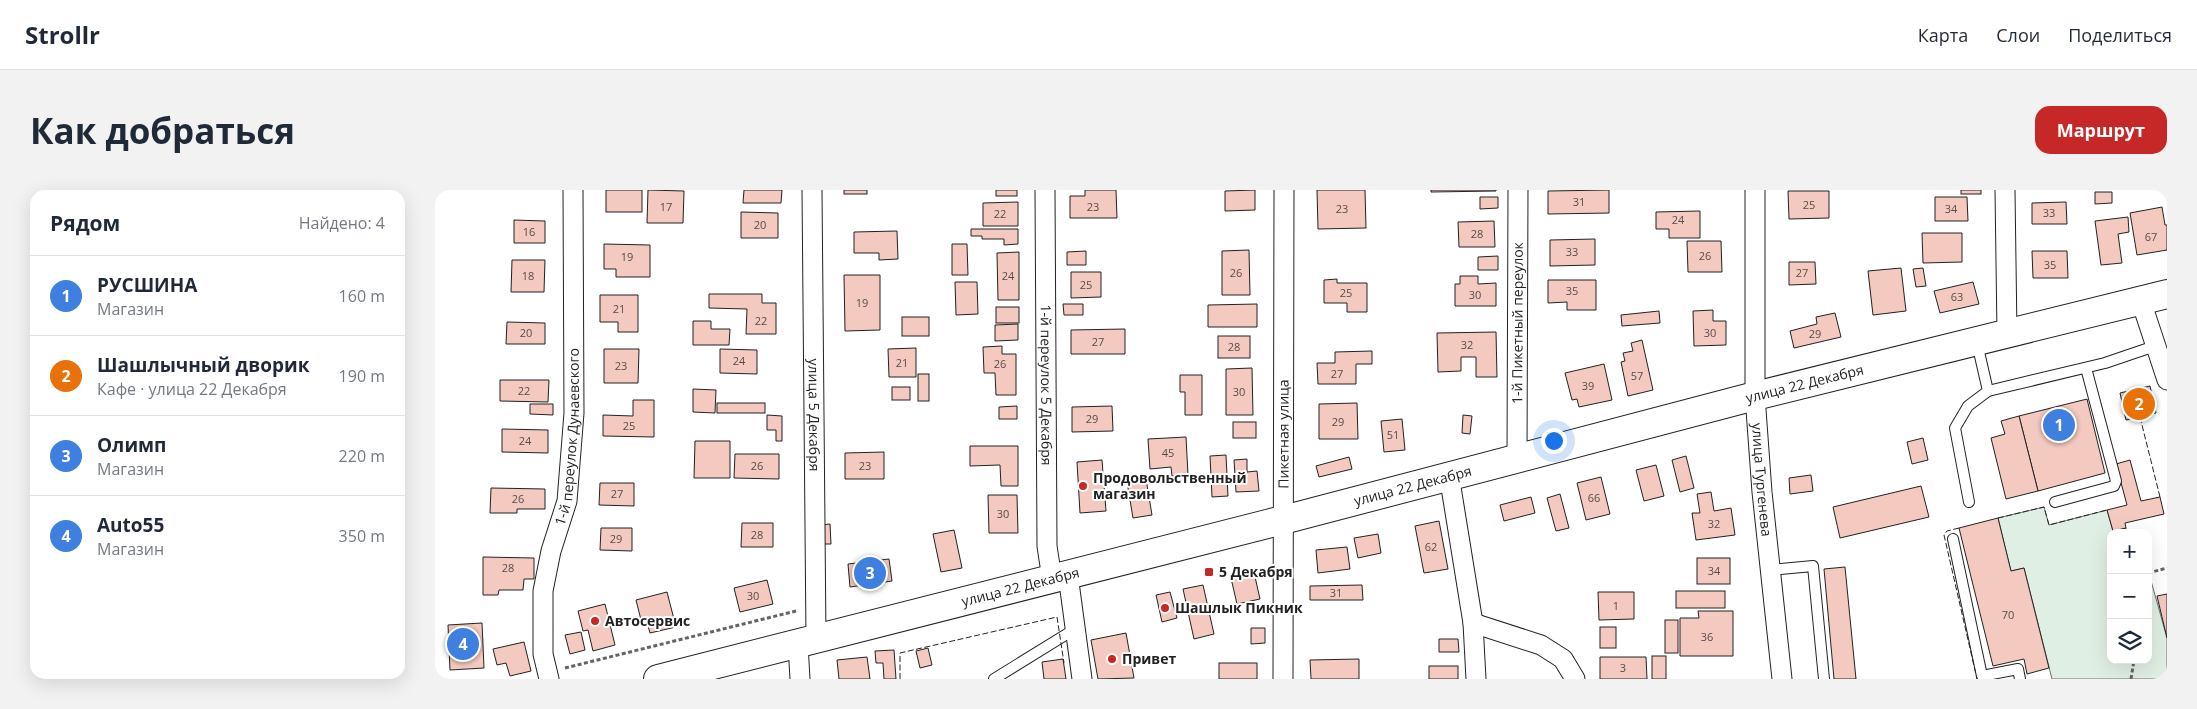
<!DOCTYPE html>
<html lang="ru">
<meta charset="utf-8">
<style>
body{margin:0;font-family:"Open Sans",sans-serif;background:#f2f2f3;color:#1f2937}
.controls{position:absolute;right:15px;bottom:15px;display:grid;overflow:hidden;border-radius:10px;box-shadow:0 5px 20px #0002}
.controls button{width:45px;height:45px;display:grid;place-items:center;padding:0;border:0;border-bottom:1px solid #e0e1e3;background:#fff;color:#1f2937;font:25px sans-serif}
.you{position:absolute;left:1118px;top:250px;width:18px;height:18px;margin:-12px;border:4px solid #fff;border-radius:50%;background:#1a73e8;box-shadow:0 0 0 8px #1a73e833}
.badge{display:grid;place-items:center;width:32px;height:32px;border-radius:50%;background:#c62828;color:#fff;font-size:16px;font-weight:700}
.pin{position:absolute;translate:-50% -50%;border:2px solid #fff;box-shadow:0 1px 5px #0006}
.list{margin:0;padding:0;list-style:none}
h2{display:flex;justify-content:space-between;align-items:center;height:65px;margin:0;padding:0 20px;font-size:21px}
h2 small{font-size:16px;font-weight:400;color:#747a83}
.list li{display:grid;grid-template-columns:32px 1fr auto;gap:15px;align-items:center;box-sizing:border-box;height:80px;padding:0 20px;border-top:1px solid #e0e1e3}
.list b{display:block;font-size:19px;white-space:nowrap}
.list p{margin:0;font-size:16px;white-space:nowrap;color:#747a83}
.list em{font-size:16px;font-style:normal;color:#747a83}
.icon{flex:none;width:28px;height:28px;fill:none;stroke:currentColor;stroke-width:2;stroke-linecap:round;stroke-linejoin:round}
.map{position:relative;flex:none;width:1732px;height:489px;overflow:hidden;border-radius:15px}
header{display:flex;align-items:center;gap:30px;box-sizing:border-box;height:70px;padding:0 25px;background:#fff;border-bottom:1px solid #e0e1e3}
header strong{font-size:24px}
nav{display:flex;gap:28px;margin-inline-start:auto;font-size:18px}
.intro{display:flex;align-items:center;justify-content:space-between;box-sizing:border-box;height:120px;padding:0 30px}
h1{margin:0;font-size:35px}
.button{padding:12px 22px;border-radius:15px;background:#c62828;color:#fff;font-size:18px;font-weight:700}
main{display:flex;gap:30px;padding:0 30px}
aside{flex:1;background:#fff;border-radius:15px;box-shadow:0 5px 20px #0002}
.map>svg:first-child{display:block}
.green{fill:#e0efe3;stroke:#6f6f6f}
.building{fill:#f3c9c0;stroke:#222}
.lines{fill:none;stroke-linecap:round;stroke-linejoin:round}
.lane-casing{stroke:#222;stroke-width:12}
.street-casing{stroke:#222;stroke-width:21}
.primary-casing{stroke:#222;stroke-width:30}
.path{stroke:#646464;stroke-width:3;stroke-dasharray:4 2.5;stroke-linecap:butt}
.lane{stroke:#fff;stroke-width:10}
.street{stroke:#fff;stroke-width:19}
.primary{stroke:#fff;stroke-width:28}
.fence{stroke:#222;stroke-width:1;stroke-dasharray:6 2.5;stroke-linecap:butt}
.poi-dot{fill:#c62828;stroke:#fff;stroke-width:2}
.labels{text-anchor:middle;stroke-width:4;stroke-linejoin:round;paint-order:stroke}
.number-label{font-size:11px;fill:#564c4a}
.street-label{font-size:14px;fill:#222;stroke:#fff}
.poi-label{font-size:14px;font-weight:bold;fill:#222;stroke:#fff;text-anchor:start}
</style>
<header>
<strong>Strollr</strong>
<nav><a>Карта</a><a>Слои</a><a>Поделиться</a></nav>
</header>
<div class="intro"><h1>Как добраться</h1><a class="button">Маршрут</a></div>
<main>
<aside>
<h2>Рядом<small>Найдено: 4</small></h2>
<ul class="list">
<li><span class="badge" style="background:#3f7fe0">1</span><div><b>РУСШИНА</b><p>Магазин</p></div><em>160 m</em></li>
<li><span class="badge" style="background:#e8710a">2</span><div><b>Шашлычный дворик</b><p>Кафе · улица 22 Декабря</p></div><em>190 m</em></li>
<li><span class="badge" style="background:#3f7fe0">3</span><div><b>Олимп</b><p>Магазин</p></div><em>220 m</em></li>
<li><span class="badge" style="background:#3f7fe0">4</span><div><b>Auto55</b><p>Магазин</p></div><em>350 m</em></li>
</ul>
</aside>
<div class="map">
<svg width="1732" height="489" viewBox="0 0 1732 489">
<rect width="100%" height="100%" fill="#fff"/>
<polygon class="green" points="1609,317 1614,335 1672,320 1678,341 1691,338 1693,343 1676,343 1676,470 1713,470 1713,380 1732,448 1732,489 1617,489 1589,378 1576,381 1563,328"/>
<g class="building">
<rect x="171" y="0" width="36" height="22"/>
<polygon points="213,0 249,1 248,33 212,33"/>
<polygon points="309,0 347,0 346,13 308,13"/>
<rect x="409" y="0" width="23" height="4"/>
<rect x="561" y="0" width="21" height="6"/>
<polygon points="650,0 681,0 682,28 635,28 635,6 650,6"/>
<polygon points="820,0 820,20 790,21 790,1"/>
<polygon points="882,0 930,0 931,38 883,39"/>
<polygon points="996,0 1061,0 1061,1 996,2"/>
<polygon points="1174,0 1174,23 1113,24 1113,1"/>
<rect x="1526" y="0" width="20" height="4"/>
<polygon points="1353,1 1394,1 1394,28 1354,29"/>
<polygon points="1660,2 1677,2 1677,13 1660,14"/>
<polygon points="1045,7 1063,7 1063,18 1045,19"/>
<polygon points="1500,7 1532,7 1533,31 1500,31"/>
<polygon points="583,12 583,36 548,36 548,13"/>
<polygon points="1631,12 1632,34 1597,34 1597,13"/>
<polygon points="1727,17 1730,35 1732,35 1732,60 1702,65 1695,23"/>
<polygon points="1265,21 1265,48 1234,48 1234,39 1221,39 1221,22"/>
<polygon points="306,22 343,23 343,48 306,48"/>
<polygon points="1693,27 1694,42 1683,44 1687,73 1666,75 1660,31"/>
<polygon points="79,30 110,31 110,53 79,53"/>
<polygon points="1059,31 1060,57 1024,57 1023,32"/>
<polygon points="536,39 583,39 583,54 569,55 569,49 547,49 547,46 536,46"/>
<polygon points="462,41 463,69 444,70 444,63 419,63 419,42"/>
<polygon points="1487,43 1527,43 1527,72 1488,73"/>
<polygon points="1160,49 1160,75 1115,76 1115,50"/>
<polygon points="1252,51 1286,51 1287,82 1253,82"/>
<polygon points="169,54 215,55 215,87 181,87 181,79 169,79"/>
<polygon points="517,54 532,54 533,85 517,85"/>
<polygon points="814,60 815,105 787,105 787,61"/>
<polygon points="651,61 651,75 632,75 632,62"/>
<polygon points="1597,61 1632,61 1633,88 1598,88"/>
<polygon points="584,62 584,110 563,110 562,63"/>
<polygon points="1063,66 1063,80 1043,80 1043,67"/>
<polygon points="77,70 110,70 109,102 76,102"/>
<polygon points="1354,72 1380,72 1381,94 1354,95"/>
<polygon points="1466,78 1471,121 1438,125 1433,81"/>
<polygon points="1488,78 1491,96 1481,97 1478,79"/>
<polygon points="636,82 666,82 666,107 636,108"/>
<polygon points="409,85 445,85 445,140 410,141"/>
<polygon points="1025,86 1043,86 1043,94 1061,93 1061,116 1020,116 1020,94 1025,94"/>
<polygon points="902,89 902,93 932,93 932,122 912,122 912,113 889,113 889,90"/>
<polygon points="1113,90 1161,90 1161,120 1132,120 1132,112 1113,113"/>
<polygon points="520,92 542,92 543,124 521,125"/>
<polygon points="1538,92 1544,114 1505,123 1499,101"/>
<polygon points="274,104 327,104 327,113 341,113 341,144 311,144 312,119 274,118"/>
<polygon points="165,105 203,105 203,142 183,142 183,132 165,132"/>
<polygon points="628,114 648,114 648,125 629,125"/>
<polygon points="822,114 822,137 773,137 773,115"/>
<rect x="561" y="117" width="23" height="16"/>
<polygon points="1278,120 1278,131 1291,131 1291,155 1259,156 1258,121"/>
<polygon points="1224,121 1225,133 1187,136 1186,125"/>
<polygon points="1400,123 1406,147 1359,158 1355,141 1382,134 1381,127"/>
<rect x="467" y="127" width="27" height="19"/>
<polygon points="258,131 276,131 276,139 295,139 294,155 258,155"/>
<polygon points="72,132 110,133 110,154 71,154"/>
<polygon points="583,134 583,150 560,151 560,135"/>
<polygon points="690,139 690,164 636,164 636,140"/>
<polygon points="1061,142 1062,187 1041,187 1041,167 1026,167 1026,181 1003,182 1002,143"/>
<rect x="783" y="146" width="32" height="22"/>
<polygon points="1207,150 1218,200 1193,206 1186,172 1190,171 1188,163 1198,161 1196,153"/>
<polygon points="567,156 567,164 581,164 581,205 561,205 560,183 549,183 548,157"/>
<polygon points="481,158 481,187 454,187 453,159"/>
<polygon points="169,159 204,159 203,193 169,193"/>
<polygon points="285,159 322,160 322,184 285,183"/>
<polygon points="937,161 937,174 921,174 921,194 883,194 882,173 900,173 900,162"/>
<polygon points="1169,174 1177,210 1144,217 1142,209 1137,210 1130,183"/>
<polygon points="817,178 818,225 791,225 791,179"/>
<rect x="483" y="184" width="11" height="27"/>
<polygon points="745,185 767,185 767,225 750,225 750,202 745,202"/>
<polygon points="65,190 114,190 113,212 65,211"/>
<polygon points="1715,196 1721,223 1691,230 1685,203"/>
<rect x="457" y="197" width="18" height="13"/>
<polygon points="258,199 281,200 280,223 258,222"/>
<polygon points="1652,209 1670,283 1603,301 1584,226"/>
<polygon points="198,210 219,210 219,247 168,246 168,225 198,226"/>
<rect x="282" y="213" width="48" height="10"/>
<polygon points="922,213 923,249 884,249 884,214"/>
<polygon points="95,214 118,214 118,225 95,224"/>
<polygon points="582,216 582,229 564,229 564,217"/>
<polygon points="677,216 678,241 637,242 637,217"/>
<polygon points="332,225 347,226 347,251 341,251 341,240 332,240"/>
<polygon points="1028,225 1037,226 1035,244 1027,243"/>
<polygon points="1584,226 1603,301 1571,309 1556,248 1570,244 1566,231"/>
<polygon points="967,229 970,260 949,262 946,231"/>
<rect x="798" y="232" width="23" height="16"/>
<polygon points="67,239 113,240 113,263 67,262"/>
<polygon points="751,247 753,285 737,286 736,277 715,279 713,249"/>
<polygon points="1488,248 1493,270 1477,274 1472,252"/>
<polygon points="260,251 295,251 295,288 259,288"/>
<polygon points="535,256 583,256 583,296 566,296 565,275 535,276"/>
<polygon points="449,262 449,289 410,289 410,263"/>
<polygon points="300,264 344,264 344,289 299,288"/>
<polygon points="791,265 793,306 777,307 775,266"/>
<polygon points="1251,266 1259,298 1245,302 1237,270"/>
<polygon points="914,267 917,279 884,287 881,276"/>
<polygon points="812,269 812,282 822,281 824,301 801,302 799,270"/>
<polygon points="667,270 671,321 645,323 642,272"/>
<polygon points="1695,270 1706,311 1725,307 1729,324 1690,333 1691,338 1678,341 1672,320 1692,315 1681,274"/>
<polygon points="1221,275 1229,306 1209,311 1201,280"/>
<polygon points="1376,285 1378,301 1355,304 1354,288"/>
<polygon points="1166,287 1175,324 1151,330 1142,293"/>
<polygon points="711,289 717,325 698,328 692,292"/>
<polygon points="165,293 199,293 199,316 164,315"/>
<polygon points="1486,296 1494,327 1405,348 1398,317"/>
<polygon points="56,298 110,299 110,319 82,319 82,323 55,323"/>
<polygon points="1276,302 1279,321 1296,318 1300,345 1261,350 1257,323 1265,323 1262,304"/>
<polygon points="1125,304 1134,338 1121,341 1112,308"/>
<polygon points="553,305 582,305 583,343 554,343"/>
<polygon points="1096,307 1100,323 1069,331 1065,315"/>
<polygon points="1563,328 1576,381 1589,378 1614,478 1592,484 1589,469 1558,476 1524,338"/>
<polygon points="1004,331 1013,379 989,383 980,336"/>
<polygon points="307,333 338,333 338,357 306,357"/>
<polygon points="395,334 396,354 385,354 385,335"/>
<polygon points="166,338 197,338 197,361 165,360"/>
<polygon points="519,340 527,378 506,382 498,344"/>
<polygon points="943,344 946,363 923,368 919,348"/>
<polygon points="912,357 915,379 883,383 881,360"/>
<polygon points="48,367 99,368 99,389 89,389 88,400 64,400 63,405 48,405"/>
<rect x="1262" y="368" width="33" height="26"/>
<polygon points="454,369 457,391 415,397 413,374"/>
<polygon points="1410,377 1421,489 1399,489 1389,379"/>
<polygon points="818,378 825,409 802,414 795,384"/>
<polygon points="332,390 338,414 305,422 299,398"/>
<polygon points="768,395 779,444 759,449 748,399"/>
<polygon points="927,395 928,410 875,410 875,396"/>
<rect x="1241" y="401" width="49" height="17"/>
<polygon points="232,402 241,437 215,443 211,429 206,430 201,410"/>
<polygon points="735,402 742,428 727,432 721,405"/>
<polygon points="1163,402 1199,402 1199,429 1164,430"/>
<polygon points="1732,404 1732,448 1722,406"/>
<polygon points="170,414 180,455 158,461 153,440 148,441 143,421"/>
<polygon points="1263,421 1298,421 1298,466 1245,466 1245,428 1264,428"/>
<rect x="1230" y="430" width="13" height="33"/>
<polygon points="47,433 49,478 15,480 13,435"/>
<rect x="1165" y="437" width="16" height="21"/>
<polygon points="816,438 830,438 830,453 816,454"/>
<polygon points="146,442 150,460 135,464 130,445"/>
<polygon points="691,443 699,488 663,489 656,450"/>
<polygon points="1004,449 1023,449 1024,462 1004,462"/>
<polygon points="89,452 96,481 75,486 71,473 62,475 58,459"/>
<polygon points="493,458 497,475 485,478 481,461"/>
<polygon points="459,460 461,489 449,489 448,473 441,473 440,461"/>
<rect x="1217" y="466" width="14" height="23"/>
<polygon points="432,467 435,489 404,489 402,470"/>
<polygon points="1165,467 1211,467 1212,489 1165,489"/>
<polygon points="628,469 631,489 609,489 607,472"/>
<polygon points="924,469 924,489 876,489 875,470"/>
<rect x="784" y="473" width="38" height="16"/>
<rect x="994" y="476" width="29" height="13"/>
</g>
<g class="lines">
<defs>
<g id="lane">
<polyline points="1553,201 1670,173 1720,156"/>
<polyline points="1534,312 1520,238 1533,216 1553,201 1542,153"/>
<polyline points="1620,312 1679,296 1681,291 1651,178"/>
<polyline points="1518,349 1547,486 1583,479 1585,489"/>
<polyline points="1335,380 1378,376 1389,489"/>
<polyline points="559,489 640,439"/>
</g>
<g id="street">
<path id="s1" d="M 377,0 L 381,449"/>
<path id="s2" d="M 610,0 L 612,356 L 617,389"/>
<path id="s3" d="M 1320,0 L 1320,206 L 1327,302 L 1347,489"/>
<polyline points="1570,0 1572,144"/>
<polyline points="1706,111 1732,190"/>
<path id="s4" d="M 1082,267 L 1083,0"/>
<polyline points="1014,285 1038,433 1041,489"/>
<polyline points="633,385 647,489"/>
<polyline points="1038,433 1106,455 1128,469 1140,489"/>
<polyline points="363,454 365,489"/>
<path id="s5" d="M 114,489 L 108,464 L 108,401 L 116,361 L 132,311 L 139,223 L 138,0"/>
<path id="s6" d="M 848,489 L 849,0"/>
</g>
<g id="primary">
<path id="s7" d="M 223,489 L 848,330 L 1320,206 L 1732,104"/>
</g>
</defs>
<use href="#lane" class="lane-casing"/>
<use href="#street" class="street-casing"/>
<use href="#primary" class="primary-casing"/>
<g class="path">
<polyline points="1713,383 1732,378"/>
<polyline points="130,478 361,421"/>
<polyline points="1696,489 1699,470"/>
</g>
<use href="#lane" class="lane"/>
<use href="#street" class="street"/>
<use href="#primary" class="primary"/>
<g class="fence">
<polyline points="1705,227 1725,307"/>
<polyline points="1563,328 1609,317 1614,335 1672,320"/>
<polyline points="1524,338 1512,341 1509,345 1542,489"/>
<polyline points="465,489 465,463 622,427 629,473"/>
</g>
</g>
<g class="poi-dot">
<circle cx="648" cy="296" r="5"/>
<rect x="769" y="377" width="10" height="10" rx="2.5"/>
<circle cx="730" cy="418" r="5"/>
<circle cx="160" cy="431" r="5"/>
<circle cx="677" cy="469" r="5"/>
</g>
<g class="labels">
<g class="number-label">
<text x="1144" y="16">31</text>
<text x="1374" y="19">25</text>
<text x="231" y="21">17</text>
<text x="658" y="21">23</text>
<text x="907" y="23">23</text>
<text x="1516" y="23">34</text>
<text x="1614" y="27">33</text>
<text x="565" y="28">22</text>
<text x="1243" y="34">24</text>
<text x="325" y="39">20</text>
<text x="94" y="46">16</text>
<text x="1042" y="48">28</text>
<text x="1716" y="51">67</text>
<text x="1137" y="66">33</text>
<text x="1270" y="70">26</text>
<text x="192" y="71">19</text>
<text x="1615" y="79">35</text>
<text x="801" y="87">26</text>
<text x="1367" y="87">27</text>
<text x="93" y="90">18</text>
<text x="573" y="90">24</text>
<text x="651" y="99">25</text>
<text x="1137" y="105">35</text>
<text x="911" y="107">25</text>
<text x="1040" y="109">30</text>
<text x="1522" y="111">63</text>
<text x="427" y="117">19</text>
<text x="184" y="123">21</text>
<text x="326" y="135">22</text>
<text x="91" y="147">20</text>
<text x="1275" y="147">30</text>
<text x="1380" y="148">29</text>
<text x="663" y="156">27</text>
<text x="1032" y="159">32</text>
<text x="799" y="161">28</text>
<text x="304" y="175">24</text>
<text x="467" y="177">21</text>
<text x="565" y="178">26</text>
<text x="186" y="180">23</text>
<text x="902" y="188">27</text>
<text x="1202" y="190">57</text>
<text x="1153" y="200">39</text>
<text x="89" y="205">22</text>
<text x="804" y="206">30</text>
<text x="657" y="233">29</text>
<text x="903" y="236">29</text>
<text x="194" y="240">25</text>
<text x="958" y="249">51</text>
<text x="90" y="255">24</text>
<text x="733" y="267">45</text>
<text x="322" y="280">26</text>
<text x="430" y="280">23</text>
<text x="182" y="308">27</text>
<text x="1159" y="312">66</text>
<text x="83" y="313">26</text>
<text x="568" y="328">30</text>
<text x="1279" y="338">32</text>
<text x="322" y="349">28</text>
<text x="181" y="353">29</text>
<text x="996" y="361">62</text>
<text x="73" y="382">28</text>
<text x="1279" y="385">34</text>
<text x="901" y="407">31</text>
<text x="318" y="410">30</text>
<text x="1181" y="420">1</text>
<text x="1573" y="429">70</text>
<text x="1272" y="451">36</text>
<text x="1188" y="482">3</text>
</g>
<g class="street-label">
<text dy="5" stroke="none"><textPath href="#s4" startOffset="134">1-й Пикетный переулок</textPath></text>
<text dy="5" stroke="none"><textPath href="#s7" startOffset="1184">улица 22 Декабря</textPath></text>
<text dy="5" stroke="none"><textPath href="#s2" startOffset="195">1-й переулок 5 Декабря</textPath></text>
<text dy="5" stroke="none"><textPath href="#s1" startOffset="225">улица 5 Декабря</textPath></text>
<text dy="5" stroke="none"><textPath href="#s6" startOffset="245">Пикетная улица</textPath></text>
<text dy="5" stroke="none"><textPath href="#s5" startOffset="246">1-й переулок Дунаевского</textPath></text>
<text dy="5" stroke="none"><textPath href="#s3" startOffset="290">улица Тургенева</textPath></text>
<text dy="5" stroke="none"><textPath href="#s7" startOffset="779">улица 22 Декабря</textPath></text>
<text dy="5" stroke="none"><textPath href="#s7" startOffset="374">улица 22 Декабря</textPath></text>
</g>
<g class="poi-label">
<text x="658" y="293">Продовольственный<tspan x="658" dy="16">магазин</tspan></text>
<text x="784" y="387">5 Декабря</text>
<text x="740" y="423">Шашлык Пикник</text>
<text x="170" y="436">Автосервис</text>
<text x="687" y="474">Привет</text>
</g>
</g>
</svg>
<div class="controls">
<button>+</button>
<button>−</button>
<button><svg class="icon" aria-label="layers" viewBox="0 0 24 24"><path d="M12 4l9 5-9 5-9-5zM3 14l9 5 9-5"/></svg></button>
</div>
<div class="you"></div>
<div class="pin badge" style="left:1624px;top:235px;background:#3f7fe0">1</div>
<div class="pin badge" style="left:1704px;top:214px;background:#e8710a">2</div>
<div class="pin badge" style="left:435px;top:383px;background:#3f7fe0">3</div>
<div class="pin badge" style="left:28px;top:454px;background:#3f7fe0">4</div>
</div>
</main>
